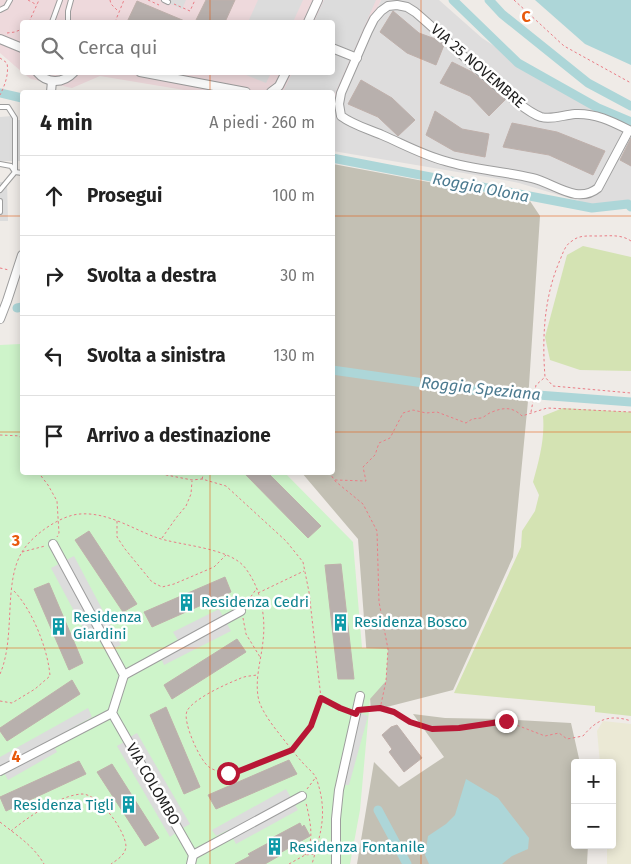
<!DOCTYPE html>
<html lang="it">
<meta charset="utf-8">
<style>
body{margin:0;font-family:"Fira Sans",sans-serif;background:#f2f2f2;color:#222}
.controls{position:absolute;right:15px;bottom:15px;display:grid;overflow:hidden;border-radius:5px;box-shadow:0 2px 12px #0003}
.controls button{width:45px;height:45px;display:grid;place-items:center;padding:0;border:0;border-bottom:1px solid #e0e0e0;background:#fff;color:#222;font:25px sans-serif}
.stop{position:absolute;width:15px;height:15px;margin:-11px;border:4px solid #b81735;border-radius:50%;background:#fff}
.stop.end{background:#b81735;border-color:#fff;box-shadow:0 1px 5px #0008}
.list{margin:0;padding:0;list-style:none}
h2{display:flex;justify-content:space-between;align-items:center;height:65px;margin:0;padding:0 20px;font-size:21px}
h2 small{font-size:16px;font-weight:400;color:#767676}
.list li{display:grid;grid-template-columns:32px 1fr auto;gap:15px;align-items:center;box-sizing:border-box;height:80px;padding:0 20px;border-top:1px solid #e0e0e0}
.list b{display:block;font-size:19px;white-space:nowrap}
.list em{font-size:16px;font-style:normal;color:#767676}
.icon{flex:none;width:28px;height:28px;fill:none;stroke:currentColor;stroke-width:2;stroke-linecap:round;stroke-linejoin:round}
.map{position:relative;flex:none;width:631px;height:864px;overflow:hidden}
.search{position:absolute;background:#fff;box-shadow:0 2px 12px #0003;left:20px;top:20px;width:315px;height:55px;display:flex;align-items:center;gap:12px;box-sizing:border-box;padding:0 18px;border-radius:5px;color:#767676;font-size:19px}
.panel{position:absolute;background:#fff;box-shadow:0 2px 12px #0003;left:20px;top:90px;width:315px;height:385px;border-radius:5px}
.map>svg:first-child{display:block}
.residential{fill:#dedddd}
.commercial{fill:#eed9dc}
.construction{fill:#c3c0b4}
.farmland{fill:#ebe9d5}
.grass{fill:#d4e3b3}
.park{fill:#cef4ca}
.parking{fill:#dcdcdc}
.water{fill:#add6d8}
.lines{fill:none;stroke-linecap:round;stroke-linejoin:round}
.canal{stroke:#add6d8;stroke-width:9}
.building{fill:#b8b0ad;stroke:#bfb0ab}
.lane-casing{stroke:#9d9d9d;stroke-width:6}
.street-casing{stroke:#9d9d9d;stroke-width:10}
.path{stroke:#ea7d86;stroke-width:1;stroke-dasharray:2.5 2.5;stroke-linecap:butt}
.lane{stroke:#fff;stroke-width:4}
.street{stroke:#fff;stroke-width:8}
.route{stroke:#b81735;stroke-width:6}
.grid{fill:none;stroke:#e8590c;stroke-width:1;stroke-opacity:0.55}
.labels{text-anchor:middle;stroke-width:5;stroke-linejoin:round;paint-order:stroke}
.street-label{font-size:15px;fill:#202020;stroke:#fff}
.culture-label{font-size:15px;fill:#0d838f;stroke:#fff;text-anchor:start}
.water-label{font-size:16px;font-style:italic;fill:#4c7a8f;stroke:#fff}
.grid-label{font-size:16px;text-anchor:middle;font-weight:bold;fill:#e8590c;stroke:#fff;stroke-width:5;stroke-linejoin:round;paint-order:stroke}
</style>
<div class="map">
<svg width="631" height="864" viewBox="0 0 631 864">
<rect width="100%" height="100%" fill="#efebe7"/>
<polygon class="residential" points="381,0 439,0 482,38 571,97 631,124 631,204 623,202 592,205 519,183 499,179 333,151 332,110"/>
<polygon class="commercial" points="0,0 381,0 333,107 332,92 196,92 100,76 72,88 31,79 23,73 332,72 332,22 22,22 22,72 0,53"/>
<g class="construction">
<polygon points="333,164 530,201 540,216 528,401 513,557 453,690 371,711 358,539 302,473 332,472"/>
<polygon points="413,714 445,718 501,719 571,723 580,763 575,763 575,845 588,845 587,864 357,864 374,762 399,787 444,757"/>
</g>
<polygon class="farmland" points="603,721 631,724 631,864 607,864 607,845 612,845 612,763 600,763 597,731"/>
<g class="grass">
<polygon points="583,246 631,257 631,371 580,370 550,360 545,337 567,255"/>
<path d="M 563,408 L 631,412 L 631,716 L 595,712 L 595,706 L 454,693 L 521,547 L 522,531 L 535,511 L 539,495 L 533,482 C 539,460 545,439 543,416 Z"/>
</g>
<polygon class="park" points="20,344 22,345 22,472 285,473 353,542 362,648 388,649 386,681 370,699 360,810 350,864 0,864 0,345"/>
<g class="parking">
<polygon points="162,0 186,0 182,9"/>
<polygon points="258,0 303,0 293,22 248,22"/>
<polygon points="324,0 376,0 333,98 332,92 283,92 292,73 332,72 332,22 314,22"/>
<polygon points="241,73 271,72 271,73 266,83"/>
<polygon points="12,116 12,120 22,120 22,161 0,161 0,117"/>
<polygon points="0,182 7,182 8,221 0,221"/>
<polygon points="74,556 121,645 114,648 106,633 90,641 51,568"/>
<polygon points="219,609 231,631 164,665 161,658 182,647 173,632"/>
<polygon points="88,708 92,717 51,740 57,752 8,780 0,765 0,757"/>
<polygon points="361,713 368,716 349,785 343,785"/>
<polygon points="137,733 190,824 183,828 130,737"/>
<polygon points="124,742 177,832 170,837 117,746"/>
<polygon points="286,789 298,810 236,844 228,830 216,836 212,830"/>
</g>
<g class="water">
<polygon points="535,0 631,0 631,65 585,44"/>
<polygon points="466,779 498,798 529,838 528,849 512,856 502,864 429,864 425,855 428,836 446,824 455,815"/>
</g>
<g class="lines">
<g class="canal">
<polyline points="453,0 518,63 598,108 631,122"/>
<polyline points="489,0 502,14 588,83 631,106"/>
<polyline points="0,93 22,98"/>
<polyline points="332,158 592,208 628,204 631,207"/>
<polyline points="17,308 22,307"/>
<polyline points="332,370 473,390 631,402"/>
<polyline points="378,810 407,864"/>
</g>
</g>
<g class="building">
<polygon points="206,0 235,0 225,22 195,22"/>
<polygon points="137,1 187,22 127,22"/>
<polygon points="393,11 419,33 438,40 444,45 436,65 407,53 380,32"/>
<polygon points="452,62 472,72 505,100 489,116 470,96 440,83"/>
<polygon points="361,80 392,98 415,120 398,136 378,117 348,104"/>
<polygon points="435,111 462,129 489,134 485,157 454,151 426,135"/>
<polygon points="512,123 557,132 605,151 593,175 549,155 503,147"/>
<polygon points="631,138 631,166 620,160"/>
<polygon points="243,472 267,472 321,526 308,538"/>
<polygon points="89,531 137,604 123,612 75,540"/>
<polygon points="341,564 354,679 338,679 325,565"/>
<polygon points="225,577 231,592 152,627 144,612"/>
<polygon points="49,583 83,663 69,670 34,589"/>
<polygon points="237,639 246,652 172,699 164,685"/>
<polygon points="72,680 80,694 7,741 0,731 0,728"/>
<polygon points="166,707 200,787 184,794 150,715"/>
<polygon points="397,725 422,758 404,772 389,752 392,749 382,735 391,727"/>
<polygon points="289,760 297,774 216,809 208,795"/>
<polygon points="79,761 86,774 6,811 0,797"/>
<polygon points="112,764 159,838 145,846 97,772"/>
<polygon points="300,823 302,827 304,825 310,836 278,854 279,856 265,864 235,864 250,856 248,854 272,841 270,839"/>
</g>
<g class="lines">
<defs>
<g id="lane">
<polyline points="164,0 168,2"/>
<polyline points="0,10 6,7 10,0"/>
<polyline points="52,22 60,0"/>
<polyline points="68,22 68,11 71,0"/>
<polyline points="0,107 8,107 15,118 15,172 0,190"/>
<polyline points="0,164 11,166 15,172 22,173"/>
<polyline points="0,201 0,212"/>
</g>
<g id="street">
<path d="M 397,5 L 407,7 L 415,12 C 447,39 476,70 509,96 C 519,103 529,113 541,117 C 552,120 563,115 575,114 C 595,113 611,121 629,130 L 598,188 C 577,205 554,183 532,178 C 503,171 474,170 445,161 C 423,155 403,144 382,135 C 368,129 353,125 341,116 L 339,104 L 341,93 L 368,31 L 374,19 L 381,11 L 388,6 Z"/>
<polyline points="308,22 318,0"/>
<polyline points="0,39 22,48"/>
<polyline points="332,48 357,58"/>
<path d="M 37,72 C 47,84 63,84 74,72"/>
<polyline points="140,72 246,92"/>
<polyline points="51,92 52,81"/>
<polyline points="271,92 279,86 286,72"/>
<polyline points="0,319 7,301 22,255"/>
<polyline points="53,544 124,675 112,713 193,855 191,864"/>
<polyline points="124,675 241,611"/>
<polyline points="0,771 112,713"/>
<polyline points="193,855 302,796"/>
<polyline points="336,864 336,819 339,790 360,696"/>
</g>
</defs>
<use href="#lane" class="lane-casing"/>
<use href="#street" class="street-casing"/>
<g class="path">
<polyline points="28,0 37,5"/>
<polyline points="110,0 111,4 118,11"/>
<polyline points="148,0 159,5"/>
<polyline points="514,0 564,46 631,83"/>
<polyline points="174,4 190,11 195,0"/>
<polyline points="29,22 39,0"/>
<polyline points="115,22 124,0"/>
<polyline points="7,33 15,32 22,29"/>
<path d="M 0,58 L 7,63 C 9,74 5,85 0,95"/>
<path d="M 631,241 C 621,234 609,236 597,236 C 588,236 579,235 572,241 C 565,245 563,253 560,260 C 544,297 542,337 545,377 L 553,386 L 631,393"/>
<polyline points="0,268 9,270"/>
<polyline points="531,412 536,385 544,378"/>
<polyline points="0,435 22,436"/>
<polyline points="20,436 22,444"/>
<polyline points="38,472 48,485 57,501 59,533 57,537"/>
<path d="M 151,472 L 192,480 L 202,479 L 226,486 L 286,541 L 303,562 L 309,592 L 321,698 L 311,726 L 292,750 L 234,773 C 226,773 216,772 209,767 C 200,761 182,721 187,711 C 193,699 226,684 239,679 C 244,676 251,676 257,675"/>
<path d="M 329,472 L 335,481 L 363,504 L 377,531 L 379,602 L 388,649 L 386,681 L 380,709 L 395,712 L 410,722 L 432,729 L 459,728 L 506,721 L 545,736 L 559,733 L 567,739 L 583,736 C 597,719 610,714 631,721"/>
<polyline points="202,479 204,472"/>
<path d="M 335,480 L 366,481 L 363,467 L 375,455 L 379,443 L 390,438 L 403,413 L 413,410 L 426,413 L 437,412 L 466,423 C 473,418 473,419 481,418 C 485,417 488,413 492,412 C 504,407 513,407 522,416 L 547,408 L 631,412"/>
<polyline points="117,521 117,537 125,549 152,582 162,587 174,584 214,567 226,555"/>
<polyline points="162,538 176,518 186,506 191,494 192,481"/>
<polyline points="22,552 45,546"/>
<polyline points="258,593 304,571"/>
<polyline points="245,605 257,588"/>
<polyline points="243,618 246,634 260,657"/>
<path d="M 0,674 C 16,637 3,583 22,552 C 32,535 61,515 80,514 C 107,512 131,528 155,537 C 179,546 231,547 246,569 C 261,589 266,617 263,641 C 261,661 254,681 259,701 C 263,713 273,726 281,736 C 288,745 295,754 302,762 C 306,767 312,771 315,776 C 317,779 318,784 319,787 C 327,816 320,836 312,864"/>
<polyline points="321,698 340,708 349,711"/>
<path d="M 0,701 L 12,703 L 35,689 L 50,676 C 48,649 32,609 13,590"/>
<polyline points="366,709 379,709"/>
<polyline points="307,789 316,777"/>
<path d="M 0,822 C 16,835 33,845 44,864"/>
<path d="M 11,831 C 28,817 60,795 82,794 C 99,794 126,831 126,847 C 125,855 117,860 111,864"/>
<path d="M 305,855 C 315,840 310,820 306,803"/>
<polyline points="289,864 305,855 314,854"/>
</g>
<use href="#lane" class="lane"/>
<use href="#street" class="street"/>
</g>
<g class="lines">
<polyline class="route" points="228,773 234,773 292,750 311,726 321,698 340,708 356,714 358,710 380,708 394,712 410,722 432,729 459,728 506,721"/>
</g>
<path class="grid" d="M 210,0 L 210,22M 421,0 L 421,864M 210,72 L 210,92M 0,216 L 22,216M 332,216 L 631,216M 0,432 L 22,432M 332,432 L 631,432M 210,472 L 210,864M 0,648 L 631,648"/>
<defs>
<symbol id="building-bare" viewBox="-9 -9 18 18"><path d="M-4-6H4V6H1V3H-1V6H-4ZM-2.5-4.3h1.7v1.8h-1.7ZM.8-4.3h1.7v1.8H.8ZM-2.5-1h1.7V.8h-1.7ZM.8-1h1.7V.8H.8Z" fill="#0f9aa8" stroke="#fff" stroke-width="2.5" paint-order="stroke"/></symbol>
</defs>
<g fill-rule="evenodd">
<use href="#building-bare" x="174" y="590" width="25" height="25"/>
<use href="#building-bare" x="328" y="610" width="25" height="25"/>
<use href="#building-bare" x="46" y="614" width="25" height="25"/>
<use href="#building-bare" x="116" y="792" width="25" height="25"/>
<use href="#building-bare" x="262" y="834" width="25" height="25"/>
</g>
<g class="labels">
<g class="street-label">
<text transform="translate(478 66) rotate(41)" y="5">VIA 25 NOVEMBRE</text>
<text transform="translate(153 784) rotate(60)" y="5">VIA COLOMBO</text>
</g>
<g class="culture-label">
<text x="201" y="607">Residenza Cedri</text>
<text x="73" y="622">Residenza<tspan x="73" dy="17">Giardini</tspan></text>
<text x="354" y="627">Residenza Bosco</text>
<text x="114" y="810" text-anchor="end">Residenza Tigli</text>
<text x="289" y="852">Residenza Fontanile</text>
</g>
<g class="water-label">
<text transform="translate(481 187) rotate(11)" y="6">Roggia Olona</text>
<text transform="translate(481 388) rotate(6)" y="6">Roggia Speziana</text>
</g>
</g>
<g class="grid-label">
<text x="526" y="22">C</text>
<text x="16" y="546">3</text>
<text x="16" y="762">4</text>
</g>
</svg>
<div class="controls">
<button>+</button>
<button>−</button>
</div>
<div class="stop" style="left:228px;top:773px"></div>
<div class="stop end" style="left:506px;top:721px"></div>
<div class="search"><svg class="icon" aria-label="search" viewBox="0 0 24 24"><circle cx="10" cy="10" r="6"/><path d="M15 15l6 6"/></svg>Cerca qui</div>
<section class="panel">
<h2>4 min<small>A piedi · 260 m</small></h2>
<ul class="list">
<li><svg class="icon" aria-label="ahead" viewBox="0 0 24 24"><path d="M12 20V5M6 11l6-6 6 6"/></svg><div><b>Prosegui</b></div><em>100 m</em></li>
<li><svg class="icon" aria-label="right" viewBox="0 0 24 24"><path d="M7 20v-9h11M14 6l5 5-5 5"/></svg><div><b>Svolta a destra</b></div><em>30 m</em></li>
<li><svg class="icon" aria-label="left" viewBox="0 0 24 24"><path d="M17 20v-9H6M10 6l-5 5 5 5"/></svg><div><b>Svolta a sinistra</b></div><em>130 m</em></li>
<li><svg class="icon" aria-label="arrive" viewBox="0 0 24 24"><path d="M6 21V4h12l-3 4 3 4H6"/></svg><div><b>Arrivo a destinazione</b></div></li>
</ul>
</section>
</div>
